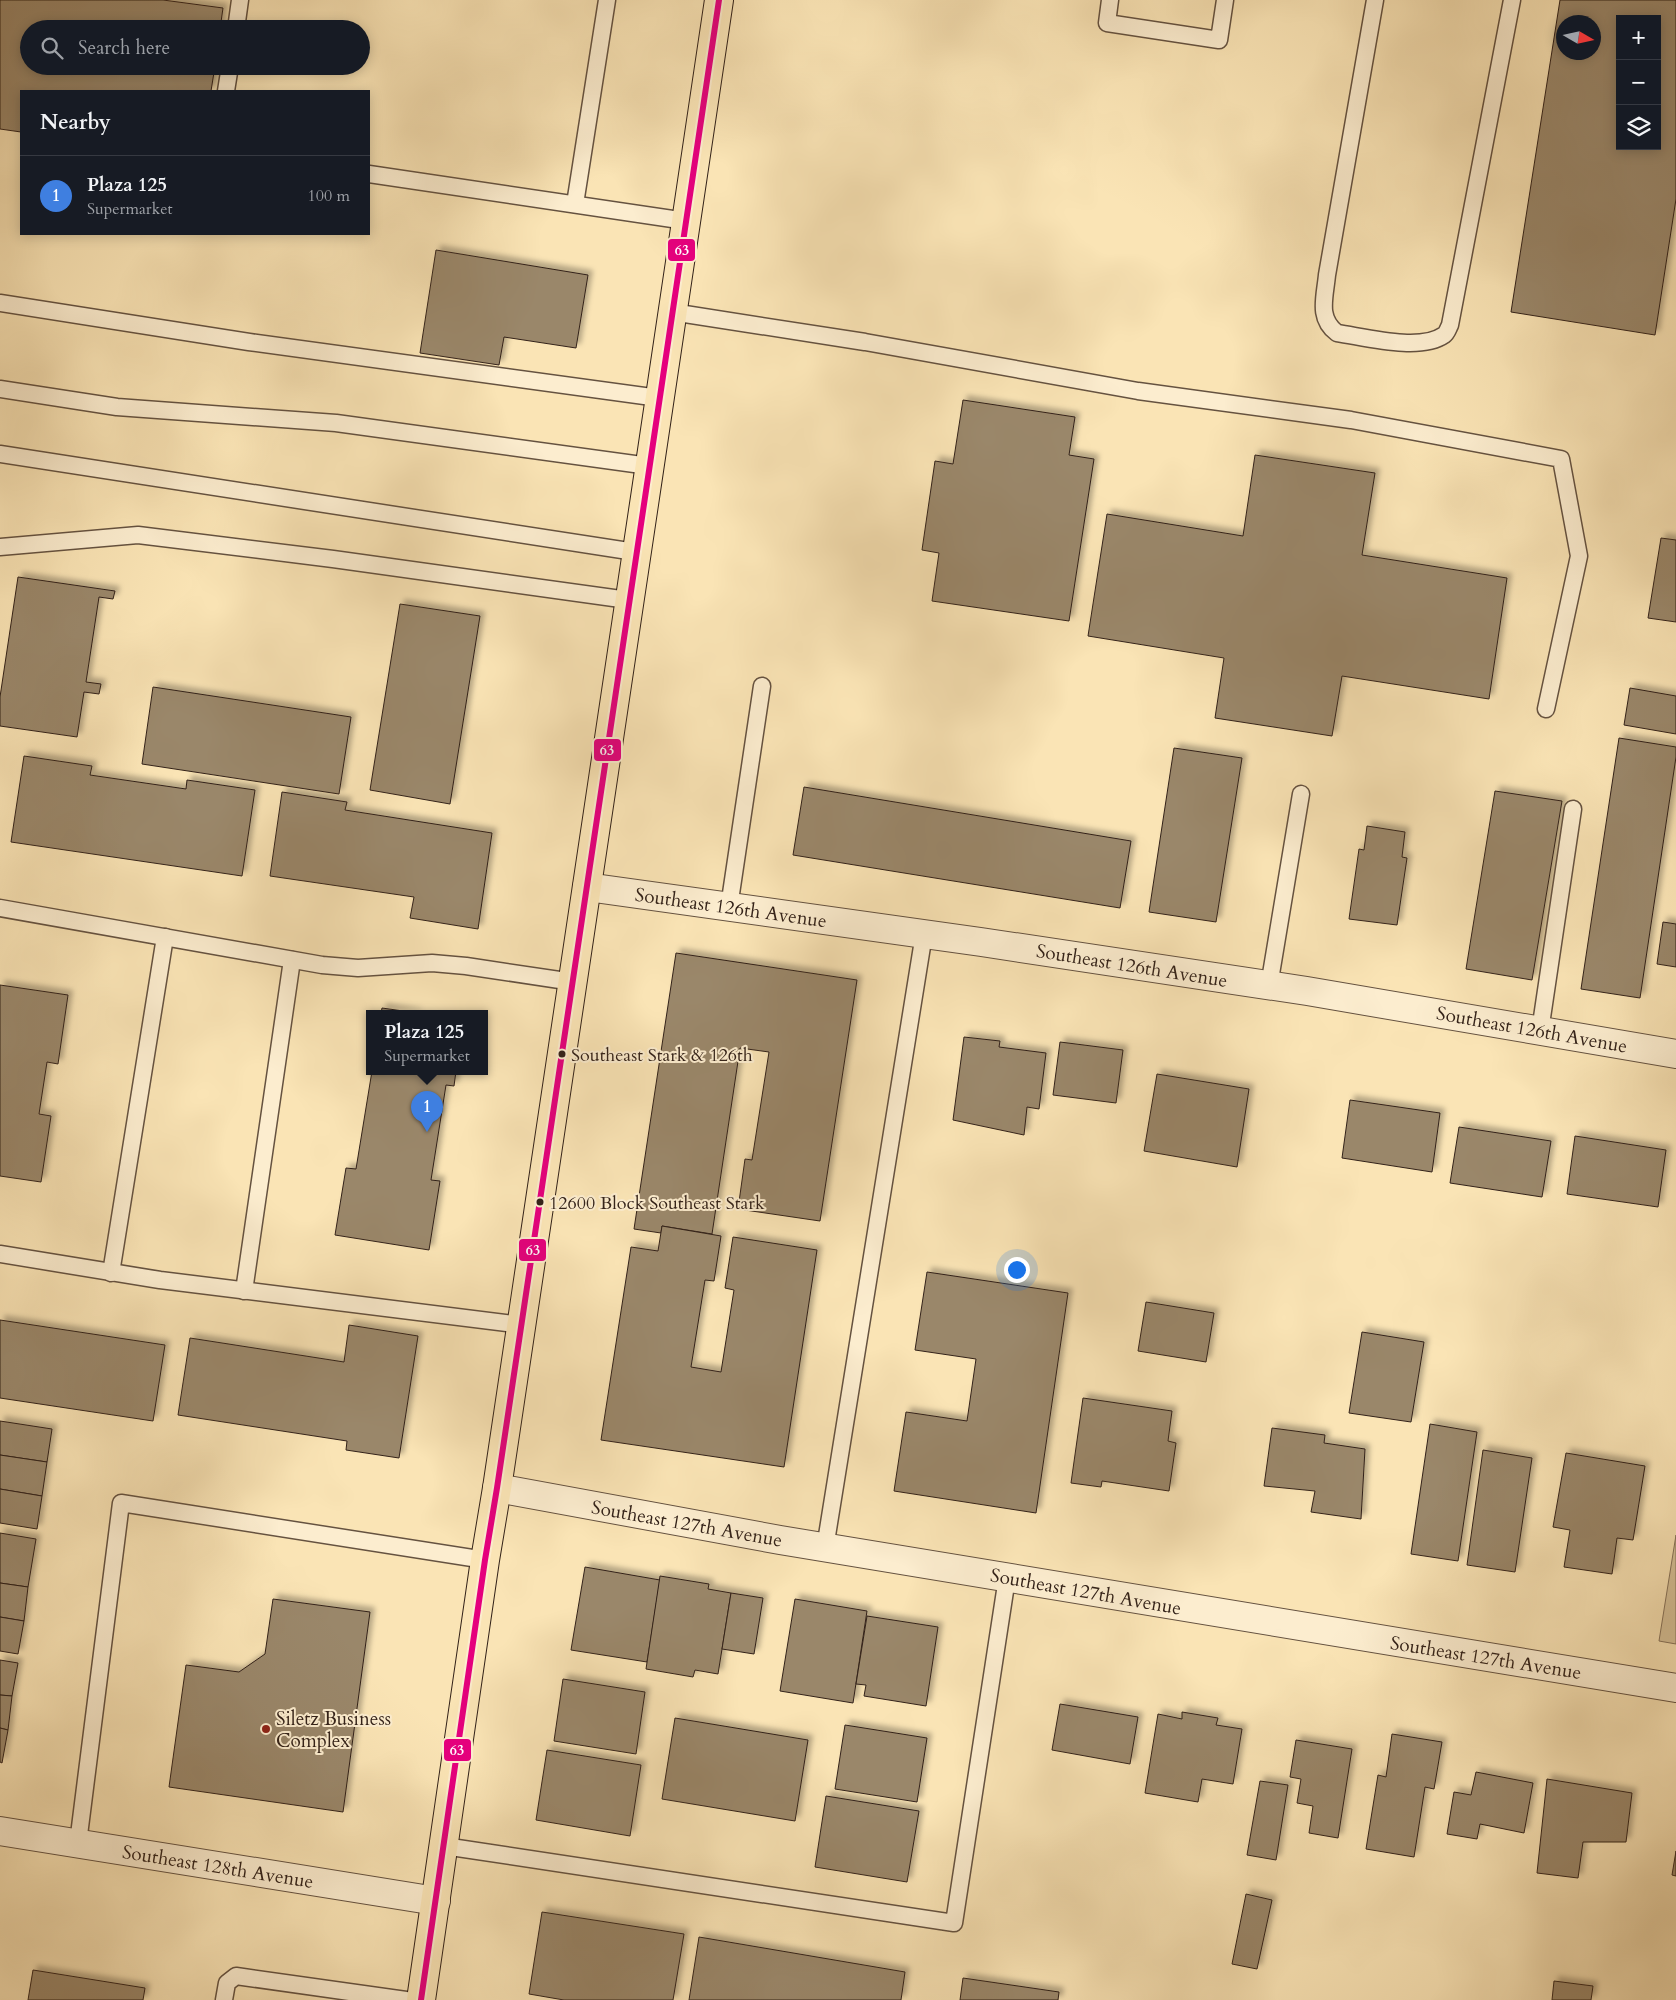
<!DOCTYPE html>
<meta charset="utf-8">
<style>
body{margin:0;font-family:Cardo,serif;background:#20242c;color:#f1f3f6}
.controls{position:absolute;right:15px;top:15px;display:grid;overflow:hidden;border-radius:0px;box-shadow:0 2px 12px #0003}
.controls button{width:45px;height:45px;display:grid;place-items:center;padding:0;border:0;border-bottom:1px solid #363941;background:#171b24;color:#f1f3f6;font:25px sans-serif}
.compass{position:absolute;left:1556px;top:15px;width:45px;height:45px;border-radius:50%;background:#171b24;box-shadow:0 2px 12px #0003;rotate:99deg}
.you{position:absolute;left:1016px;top:1269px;width:18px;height:18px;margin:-12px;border:4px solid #fff;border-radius:50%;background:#1a73e8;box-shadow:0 0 0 8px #1a73e833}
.badge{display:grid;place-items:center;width:32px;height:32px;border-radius:50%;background:#c59692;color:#fff;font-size:16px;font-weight:700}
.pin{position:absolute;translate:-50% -41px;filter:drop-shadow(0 1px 2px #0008)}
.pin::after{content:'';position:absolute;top:26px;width:18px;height:15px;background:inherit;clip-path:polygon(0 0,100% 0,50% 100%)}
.popup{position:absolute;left:366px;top:1010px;width:122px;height:65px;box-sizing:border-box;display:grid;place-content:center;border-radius:0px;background:#171b24;filter:drop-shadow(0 1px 4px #0005);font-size:16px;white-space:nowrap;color:#9ea1a6}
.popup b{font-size:19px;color:#f1f3f6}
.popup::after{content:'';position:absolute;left:50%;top:100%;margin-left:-10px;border:10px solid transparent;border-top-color:#171b24}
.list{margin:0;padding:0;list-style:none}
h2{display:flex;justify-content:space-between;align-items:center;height:65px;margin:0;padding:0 20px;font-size:21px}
h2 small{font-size:16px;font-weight:400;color:#9ea1a6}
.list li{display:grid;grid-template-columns:32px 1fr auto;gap:15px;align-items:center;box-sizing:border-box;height:80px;padding:0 20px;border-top:1px solid #363941}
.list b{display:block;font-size:19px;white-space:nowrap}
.list p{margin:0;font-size:16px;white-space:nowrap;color:#9ea1a6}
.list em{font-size:16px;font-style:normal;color:#9ea1a6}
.icon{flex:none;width:28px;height:28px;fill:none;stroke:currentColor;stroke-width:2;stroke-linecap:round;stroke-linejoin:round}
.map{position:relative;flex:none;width:1676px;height:2000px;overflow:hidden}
.search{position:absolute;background:#171b24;box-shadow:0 2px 12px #0003;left:20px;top:20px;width:350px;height:55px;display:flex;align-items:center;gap:12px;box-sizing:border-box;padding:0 18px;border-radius:28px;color:#9ea1a6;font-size:19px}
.panel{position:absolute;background:#171b24;box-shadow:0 2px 12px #0003;left:20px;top:90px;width:350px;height:145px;border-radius:0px}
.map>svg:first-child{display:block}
.green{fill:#d8c39a;stroke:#86725a}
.building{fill:#9a876a;stroke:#332219;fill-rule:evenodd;filter:url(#shadow)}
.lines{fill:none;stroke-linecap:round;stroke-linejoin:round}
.service-casing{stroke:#655240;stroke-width:19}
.minor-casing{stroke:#655240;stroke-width:30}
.primary-casing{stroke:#332219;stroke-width:30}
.service{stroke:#fcedcf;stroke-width:16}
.minor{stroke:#fcedcf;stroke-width:28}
.primary{stroke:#fae4b5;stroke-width:28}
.bus-1-casing{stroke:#fcedcf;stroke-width:10}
.bus-1{stroke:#e5007d;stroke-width:6}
.bus-dot{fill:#332219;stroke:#fcedcf;stroke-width:2}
.poi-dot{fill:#8f2418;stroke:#fcedcf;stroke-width:2}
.labels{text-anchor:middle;stroke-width:4;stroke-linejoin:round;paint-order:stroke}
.bus-label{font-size:18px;fill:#332219;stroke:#fcedcf;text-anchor:start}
.street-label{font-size:19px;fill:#332219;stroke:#fcedcf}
.poi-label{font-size:19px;fill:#332219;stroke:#fcedcf;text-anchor:start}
.line-badge{stroke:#fcedcf;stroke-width:2}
.badge-label{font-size:14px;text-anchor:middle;font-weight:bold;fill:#fff}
</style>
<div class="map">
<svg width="1676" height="2000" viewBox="0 0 1676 2000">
<defs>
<filter id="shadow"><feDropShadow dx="4.5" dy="-4.5" stdDeviation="2.5" flood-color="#0004"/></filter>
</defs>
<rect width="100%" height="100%" fill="#fae4b5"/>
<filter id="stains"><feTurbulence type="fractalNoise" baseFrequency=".004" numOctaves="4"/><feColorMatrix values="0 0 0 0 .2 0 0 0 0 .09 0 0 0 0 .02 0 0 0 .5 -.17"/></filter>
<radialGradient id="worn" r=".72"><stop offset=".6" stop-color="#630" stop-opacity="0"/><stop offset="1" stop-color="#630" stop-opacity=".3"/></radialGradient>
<polygon class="green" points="1676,1535 1676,1644 1659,1641"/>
<g class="building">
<polygon points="0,0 163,0 223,8 220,29 29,29 29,66 215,66 211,91 21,91 21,132 0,129"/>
<path d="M 1560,0 L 1676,0 L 1676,199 L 1655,335 L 1511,312 ZM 1620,19 L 1657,19 L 1657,146 L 1620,146 ZM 1564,22 L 1594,22 L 1594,52 L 1564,52 Z"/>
<polygon points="436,250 588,275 576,348 504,337 499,365 420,353"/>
<polygon points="963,400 1075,417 1069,455 1094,459 1069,621 932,601 939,553 922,550 935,461 953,464"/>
<polygon points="1255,455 1375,473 1362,555 1507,578 1489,699 1342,676 1332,736 1215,718 1224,658 1088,636 1107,514 1243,536"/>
<polygon points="1661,538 1676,540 1676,622 1648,618"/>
<polygon points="18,577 115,591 113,599 99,597 86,682 101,684 99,694 84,692 77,737 0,726 0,697"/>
<polygon points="400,604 480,616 450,804 370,790"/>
<polygon points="153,687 351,717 339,794 142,764"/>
<polygon points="1630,688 1676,696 1676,734 1624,725"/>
<polygon points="1619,738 1676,747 1676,757 1640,998 1581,989"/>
<polygon points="1174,748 1242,758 1216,922 1149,912"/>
<polygon points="24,756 92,766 90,775 186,789 187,780 255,790 242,876 11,842"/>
<polygon points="804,787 1131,841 1120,908 793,855"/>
<polygon points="1495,791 1562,801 1532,980 1466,969"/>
<polygon points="282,792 347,802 345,810 492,833 478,929 410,918 414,897 270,876"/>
<polygon points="1367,826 1405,832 1402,857 1407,858 1397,925 1349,919 1359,849 1364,850"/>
<polygon points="1663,922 1676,924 1676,967 1657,964"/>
<polygon points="676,953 857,980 820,1221 738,1209 745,1159 752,1160 769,1052 740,1048 712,1234 662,1226 661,1233 634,1229"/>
<polygon points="0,985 68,995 58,1064 47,1062 39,1114 51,1116 41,1182 0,1176"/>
<polygon points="382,1008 417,1013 381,1013"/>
<polygon points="964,1037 1000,1041 999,1047 1046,1053 1039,1109 1027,1107 1024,1135 953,1120"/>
<polygon points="1060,1042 1123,1050 1116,1103 1053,1095"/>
<polygon points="372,1071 456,1071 454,1086 446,1085 431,1180 440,1181 429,1250 335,1235 346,1168 356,1169"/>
<polygon points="1157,1074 1249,1089 1237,1167 1144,1151"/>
<polygon points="1350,1100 1440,1113 1432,1172 1342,1158"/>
<polygon points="1459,1127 1551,1141 1542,1197 1450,1183"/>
<polygon points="1575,1136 1666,1150 1658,1207 1567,1194"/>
<polygon points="662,1226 721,1236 714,1281 705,1280 691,1367 721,1372 734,1290 725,1288 733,1237 817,1250 784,1467 601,1440 631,1247 658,1251"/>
<polygon points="927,1272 1068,1293 1036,1513 894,1491 906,1412 967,1421 976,1359 915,1350"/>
<polygon points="1146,1302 1214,1313 1206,1362 1138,1351"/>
<polygon points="0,1320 165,1345 153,1421 0,1398"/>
<polygon points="349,1325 418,1336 399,1458 346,1450 347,1441 178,1415 190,1338 344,1362"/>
<polygon points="1362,1332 1424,1342 1411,1422 1349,1413"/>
<polygon points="1083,1398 1172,1411 1168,1441 1176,1443 1169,1491 1102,1481 1101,1487 1071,1483"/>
<polygon points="0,1421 52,1429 47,1462 0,1455"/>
<polygon points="1430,1424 1477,1432 1458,1561 1411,1554"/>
<polygon points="1272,1428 1325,1435 1324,1443 1365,1449 1361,1519 1311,1512 1315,1491 1264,1486"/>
<polygon points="1483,1450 1532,1458 1515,1572 1467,1565"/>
<polygon points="1566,1453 1645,1466 1633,1540 1617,1538 1612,1574 1564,1567 1570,1530 1553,1527"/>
<polygon points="0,1455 47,1462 42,1496 0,1489"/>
<polygon points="0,1489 42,1496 37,1529 0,1523"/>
<polygon points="0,1533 36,1539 28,1587 0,1583"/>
<polygon points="585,1567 660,1580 647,1662 571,1650"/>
<polygon points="660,1576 709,1584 708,1589 731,1593 718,1674 695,1670 693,1677 646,1669"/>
<polygon points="0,1583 28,1587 24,1621 0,1617"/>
<polygon points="731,1593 763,1598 754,1654 722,1649"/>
<polygon points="273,1599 370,1612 343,1812 169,1787 186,1665 239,1672 265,1654"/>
<polygon points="795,1599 867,1611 853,1703 780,1691"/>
<polygon points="867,1616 938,1627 926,1706 864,1696 866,1685 856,1684"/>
<polygon points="0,1617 24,1621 18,1654 0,1651"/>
<polygon points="0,1660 18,1663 12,1696 0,1695"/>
<polygon points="563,1679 645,1692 636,1754 554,1741"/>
<polygon points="0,1695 12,1696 8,1730 0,1728"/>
<polygon points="1060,1704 1138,1717 1130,1764 1052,1750"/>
<polygon points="1182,1712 1218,1718 1216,1725 1242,1729 1233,1784 1202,1779 1198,1802 1145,1793 1158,1714 1182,1719"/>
<polygon points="675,1718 808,1740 795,1821 662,1799"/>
<polygon points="845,1725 927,1738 917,1802 835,1789"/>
<polygon points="0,1728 8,1730 2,1763 0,1762"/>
<polygon points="1392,1734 1442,1742 1434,1789 1425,1787 1414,1857 1366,1849 1378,1775 1386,1777"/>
<polygon points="1296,1740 1352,1749 1338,1838 1309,1833 1313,1806 1297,1803 1301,1779 1290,1777"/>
<polygon points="547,1750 641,1765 630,1836 536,1820"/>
<polygon points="1476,1772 1533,1783 1524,1833 1480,1824 1477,1839 1447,1834 1454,1792 1471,1795"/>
<polygon points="1547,1779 1632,1793 1626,1842 1583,1842 1578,1878 1537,1873"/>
<polygon points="1260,1781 1288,1785 1276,1860 1247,1855"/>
<polygon points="826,1796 919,1811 907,1882 815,1867"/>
<polygon points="1676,1851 1676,1876 1672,1875"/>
<polygon points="1246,1894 1272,1900 1257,1969 1232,1964"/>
<polygon points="542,1912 684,1934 673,2000 564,2000 529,1994"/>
<polygon points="699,1937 905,1972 901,2000 689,2000"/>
<polygon points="33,1970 145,1988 143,2000 28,2000"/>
<polygon points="963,1978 1059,1992 1058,2000 960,2000"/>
<polygon points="1554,1981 1593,1986 1591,2000 1552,2000"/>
</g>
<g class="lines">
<defs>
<g id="service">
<polyline points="1110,0 1107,23 1219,40 1225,0"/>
<path d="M 1375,0 L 1327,275 C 1325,297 1317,318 1337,333 C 1365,337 1420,352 1444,335 C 1447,333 1448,329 1450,325 L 1512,0"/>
<polyline points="236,29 240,0"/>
<polyline points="226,91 230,66"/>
<polyline points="369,174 686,221"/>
<polyline points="575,204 607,0"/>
<polyline points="0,303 249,342 659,398"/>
<polyline points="672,312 865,342 1138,391 1351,420 1561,459 1579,556 1546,709"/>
<polyline points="0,389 117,407 336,423 649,466"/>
<polyline points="0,454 635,552"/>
<polyline points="0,547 138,535 333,559 628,600"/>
<polyline points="729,907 762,686"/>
<polyline points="0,908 322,965 358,968 432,963 466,966 573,982"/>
<polyline points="1269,986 1301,794"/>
<polyline points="1540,1031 1573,809"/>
<polyline points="0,1254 160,1280 522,1325"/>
<polyline points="111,1273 165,937"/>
<polyline points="244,1291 292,960"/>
<polyline points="825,1548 924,934"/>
<polyline points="78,1843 121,1503 485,1560"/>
<polyline points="444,1846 954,1923 1007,1578"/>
<polyline points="224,2000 227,1983 236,1976 406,2000"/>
</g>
<g id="minor">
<polyline points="587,887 981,942 1307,991 1676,1054"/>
<polyline points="497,1488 780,1540 1676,1688"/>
<polyline points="0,1831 436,1901"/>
</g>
<path id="primary" d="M 421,2000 L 485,1560 L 497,1488 C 572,992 645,496 719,0"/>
</defs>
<use href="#service" class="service-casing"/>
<use href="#minor" class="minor-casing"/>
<use href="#primary" class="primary-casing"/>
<use href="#service" class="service"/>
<use href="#minor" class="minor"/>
<use href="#primary" class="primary"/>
<defs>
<path id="bus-1" d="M 421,2000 L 485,1560 L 497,1488 C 572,992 645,496 719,0"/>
</defs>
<use href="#bus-1" class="bus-1-casing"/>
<use href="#bus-1" class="bus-1"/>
</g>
<g class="bus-dot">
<circle cx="562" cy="1054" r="4.5"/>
<circle cx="540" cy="1202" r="4.5"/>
</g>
<circle class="poi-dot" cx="266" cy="1729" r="5"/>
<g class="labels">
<g class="bus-label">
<text x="571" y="1061">Southeast Stark &amp; 126th</text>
<text x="549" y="1209">12600 Block Southeast Stark</text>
</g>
<g class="street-label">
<text transform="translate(731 907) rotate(8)" y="7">Southeast 126th Avenue</text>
<text transform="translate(1132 965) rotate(9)" y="7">Southeast 126th Avenue</text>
<text transform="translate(1532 1029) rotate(10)" y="7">Southeast 126th Avenue</text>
<text transform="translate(687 1523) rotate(10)" y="7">Southeast 127th Avenue</text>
<text transform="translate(1086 1591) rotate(10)" y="7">Southeast 127th Avenue</text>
<text transform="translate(1486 1657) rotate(9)" y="7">Southeast 127th Avenue</text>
<text transform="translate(218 1866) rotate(9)" y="7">Southeast 128th Avenue</text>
</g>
<g class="poi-label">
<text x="276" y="1725">Siletz Business<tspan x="276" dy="22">Complex</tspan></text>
</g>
</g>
<g class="line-badge">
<rect x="667" y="238" width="29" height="24" rx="5" fill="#e5007d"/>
<rect x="593" y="738" width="29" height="24" rx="5" fill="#e5007d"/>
<rect x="518" y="1238" width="29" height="24" rx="5" fill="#e5007d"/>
<rect x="443" y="1738" width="29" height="24" rx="5" fill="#e5007d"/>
</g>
<g class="badge-label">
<text x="682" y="255">63</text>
<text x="607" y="755">63</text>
<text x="533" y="1255">63</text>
<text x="457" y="1755">63</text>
</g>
<rect width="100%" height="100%" filter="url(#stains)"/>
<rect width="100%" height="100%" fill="url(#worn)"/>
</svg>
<div class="controls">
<button>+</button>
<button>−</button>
<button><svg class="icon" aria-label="layers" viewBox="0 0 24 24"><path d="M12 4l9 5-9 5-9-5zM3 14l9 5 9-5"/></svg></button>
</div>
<svg class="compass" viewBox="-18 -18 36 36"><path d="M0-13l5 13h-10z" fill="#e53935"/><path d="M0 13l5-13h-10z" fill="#9ea1a6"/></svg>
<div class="you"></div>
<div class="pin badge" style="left:427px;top:1132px;background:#3f7fe0">1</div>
<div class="popup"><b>Plaza 125</b>Supermarket</div>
<div class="search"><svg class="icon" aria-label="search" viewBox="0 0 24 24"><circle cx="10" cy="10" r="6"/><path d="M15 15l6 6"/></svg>Search here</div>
<section class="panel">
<h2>Nearby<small></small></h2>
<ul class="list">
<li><span class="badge" style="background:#3f7fe0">1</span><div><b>Plaza 125</b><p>Supermarket</p></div><em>100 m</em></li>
</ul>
</section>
</div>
